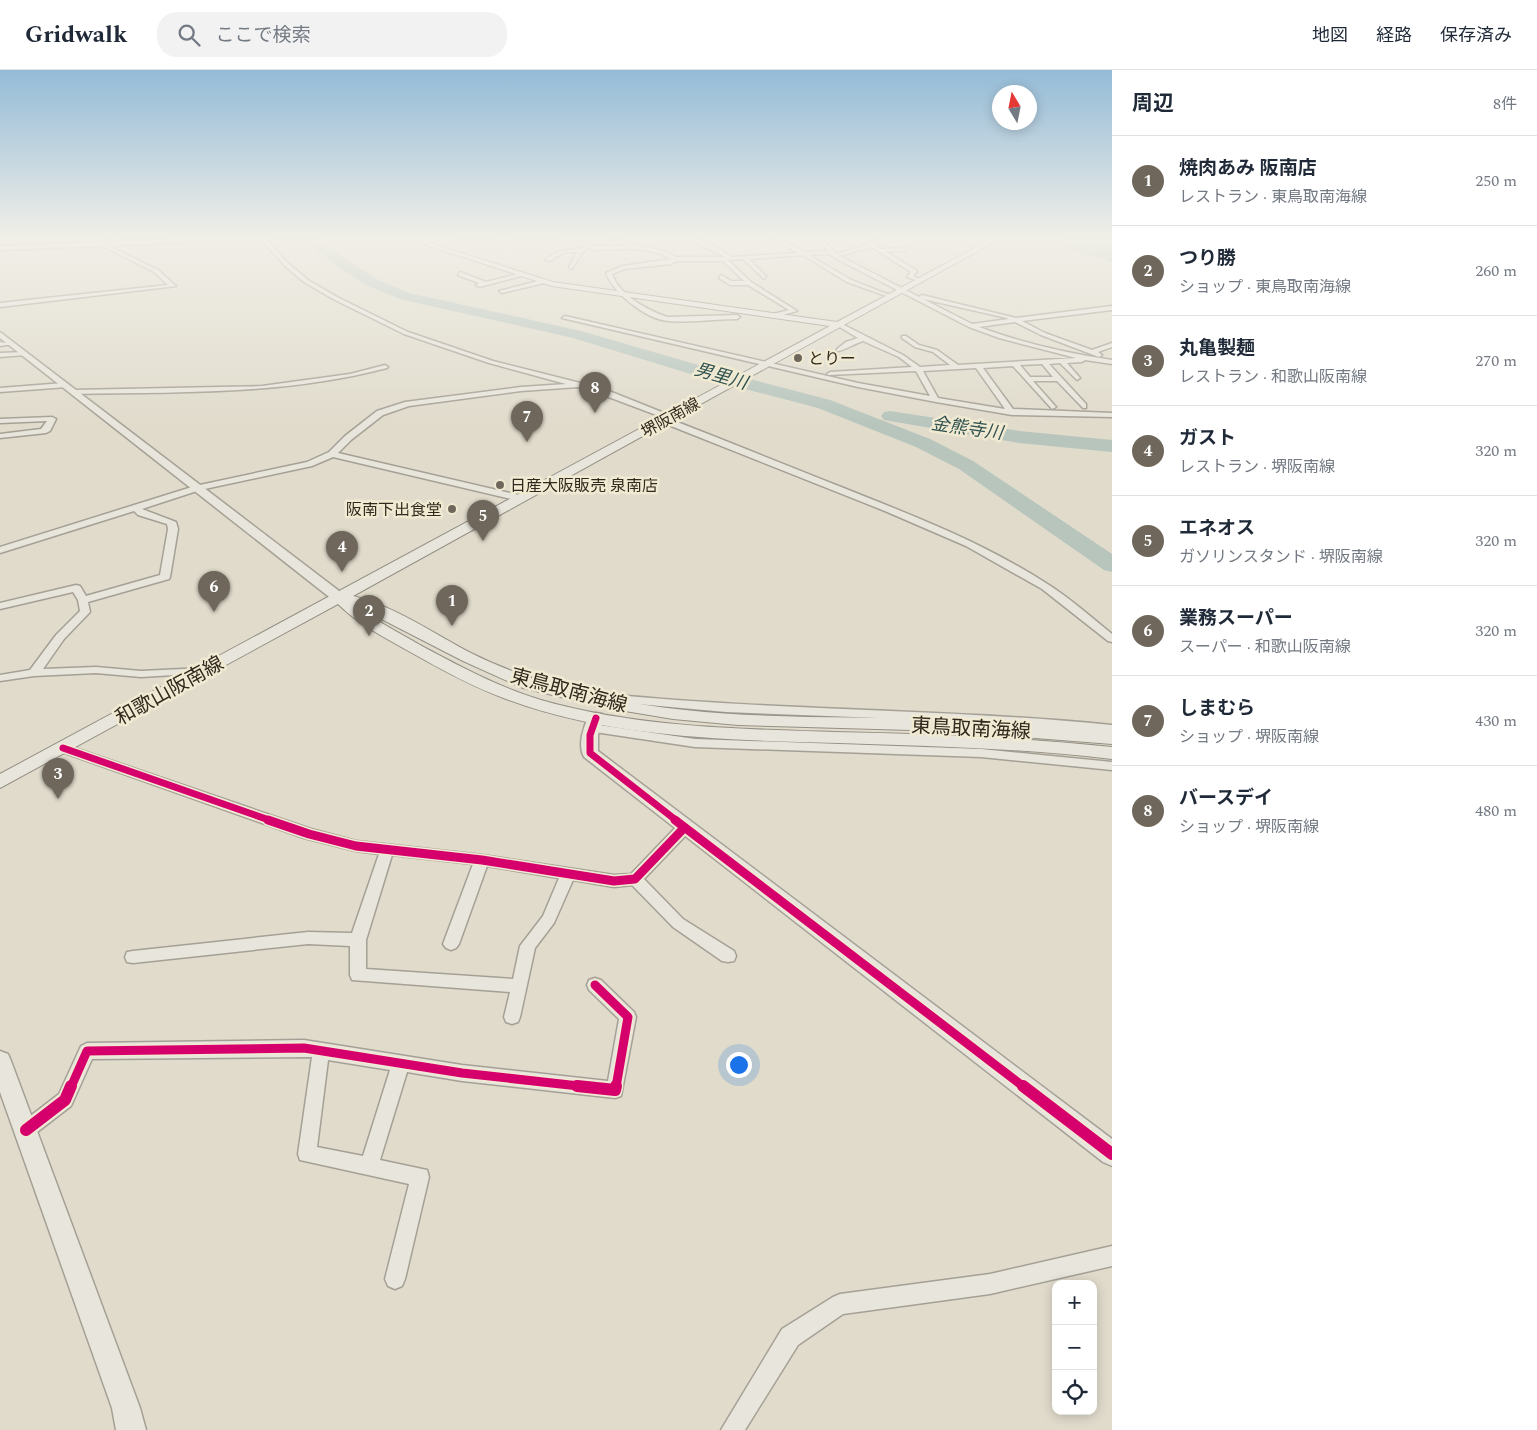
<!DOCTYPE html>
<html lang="ja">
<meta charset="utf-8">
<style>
body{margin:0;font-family:Spectral,"Noto Sans JP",serif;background:#f2f2f3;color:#1f2937}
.controls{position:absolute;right:15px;bottom:15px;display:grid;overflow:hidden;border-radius:10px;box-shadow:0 2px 12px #0003}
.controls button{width:45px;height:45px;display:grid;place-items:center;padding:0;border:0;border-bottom:1px solid #e0e1e3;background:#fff;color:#1f2937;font:25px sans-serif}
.compass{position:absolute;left:992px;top:15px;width:45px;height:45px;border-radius:50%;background:#fff;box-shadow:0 2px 12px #0003;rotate:350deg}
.you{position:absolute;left:738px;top:994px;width:18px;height:18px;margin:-12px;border:4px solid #fff;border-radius:50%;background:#1a73e8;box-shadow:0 0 0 8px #1a73e833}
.badge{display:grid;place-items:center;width:32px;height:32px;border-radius:50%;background:#6f675b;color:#fff;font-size:16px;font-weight:700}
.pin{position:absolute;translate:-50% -41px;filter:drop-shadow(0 1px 2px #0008)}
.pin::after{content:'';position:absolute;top:26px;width:18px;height:15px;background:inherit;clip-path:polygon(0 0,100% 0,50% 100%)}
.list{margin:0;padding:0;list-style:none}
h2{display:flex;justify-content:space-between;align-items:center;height:65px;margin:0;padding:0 20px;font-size:21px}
h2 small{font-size:16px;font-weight:400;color:#747a83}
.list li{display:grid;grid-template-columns:32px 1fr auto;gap:15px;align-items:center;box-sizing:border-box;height:90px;padding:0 20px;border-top:1px solid #e0e1e3}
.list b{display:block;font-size:19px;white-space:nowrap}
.list p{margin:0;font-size:16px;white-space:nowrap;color:#747a83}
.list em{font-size:16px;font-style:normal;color:#747a83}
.icon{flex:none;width:28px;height:28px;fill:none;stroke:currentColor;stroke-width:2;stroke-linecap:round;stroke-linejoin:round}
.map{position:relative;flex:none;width:1112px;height:1360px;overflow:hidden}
header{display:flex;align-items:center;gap:30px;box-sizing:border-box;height:70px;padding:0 25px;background:#fff;border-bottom:1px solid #e0e1e3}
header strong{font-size:24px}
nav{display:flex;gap:28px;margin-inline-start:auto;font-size:18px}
.search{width:350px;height:45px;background:#f2f2f3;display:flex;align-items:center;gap:12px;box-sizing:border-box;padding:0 18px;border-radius:20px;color:#747a83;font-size:19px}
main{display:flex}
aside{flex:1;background:#fff}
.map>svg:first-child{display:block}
.water{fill:#b7c5bd}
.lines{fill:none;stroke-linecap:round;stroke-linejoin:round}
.river{fill:#b7c5bd;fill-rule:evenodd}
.minor-casing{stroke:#a5a095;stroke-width:3}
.tertiary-casing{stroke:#a5a095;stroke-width:3}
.secondary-casing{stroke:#959085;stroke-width:2}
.minor{fill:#e8e5dc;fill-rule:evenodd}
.tertiary{fill:#e8e5dc;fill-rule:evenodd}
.secondary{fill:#e8e5dc;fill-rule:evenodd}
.cycleway-far2-casing{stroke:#f1ead2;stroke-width:10}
.cycleway-far1-casing{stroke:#f1ead2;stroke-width:12}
.cycleway-casing{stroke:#f1ead2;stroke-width:15}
.cycleway-far2{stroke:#d6006c;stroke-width:7}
.cycleway-far1{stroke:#d6006c;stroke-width:9}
.cycleway{stroke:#d6006c;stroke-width:12}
.poi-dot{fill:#6f675b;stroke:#f1ead2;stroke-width:2}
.labels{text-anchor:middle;stroke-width:5;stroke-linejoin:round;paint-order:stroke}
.far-poi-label{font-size:16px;fill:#32291e;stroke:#f1ead2;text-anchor:start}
.far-street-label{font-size:16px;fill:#32291e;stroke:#f1ead2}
.far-water-label{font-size:18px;font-style:italic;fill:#2f5150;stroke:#f1ead2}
.street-label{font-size:20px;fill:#32291e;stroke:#f1ead2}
</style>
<header>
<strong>Gridwalk</strong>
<div class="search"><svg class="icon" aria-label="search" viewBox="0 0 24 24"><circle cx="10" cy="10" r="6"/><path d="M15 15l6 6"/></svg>ここで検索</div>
<nav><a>地図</a><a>経路</a><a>保存済み</a></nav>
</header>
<main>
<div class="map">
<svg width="1112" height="1360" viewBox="0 0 1112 1360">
<rect width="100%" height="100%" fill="#e0dbcb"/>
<polygon class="water" points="1112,166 1112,192 1054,174 1070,167"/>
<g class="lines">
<g class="river">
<polygon points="304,166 316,166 351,193 378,210 409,223 581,261 719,301 830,330 930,369 973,391 1112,484 1112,502 1104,500 959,399 916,377 818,338 707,309 573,268 400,229 368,216 341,199 309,174"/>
<polygon points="890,341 1019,361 1112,370 1112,382 1019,373 884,350 881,346 884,342"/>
</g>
<defs>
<g id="minor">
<polygon points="104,166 111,166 127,172 123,173"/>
<polygon points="258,166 263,166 289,194 308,210 337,227 408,262 493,291 604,319 674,347 667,349 598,323 578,317 521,321 409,336 383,345 351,370 338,383 523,426 524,428 520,431 333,387 312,396 200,420 142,439 176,452 178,459 170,507 169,509 88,532 90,542 64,569 43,599 96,597 141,601 204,598 208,599 210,601 208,603 141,607 96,603 34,606 0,611 0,605 30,600 56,565 80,541 78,530 73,522 0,539 0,533 76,515 80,516 86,526 160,505 168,459 167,454 138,445 134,441 0,483 0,477 195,416 307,392 329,382 345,366 377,341 405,332 521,317 566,314 489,293 404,264 333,229 304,212 285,196"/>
<path d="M 426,166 L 579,172 L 594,176 L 626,176 L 609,166 L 614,166 L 627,173 L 663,181 L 676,187 L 725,187 C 714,180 695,176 687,166 L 692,166 L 696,170 L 716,177 L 732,187 L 798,183 L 770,166 L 776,166 L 805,182 L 828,181 L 816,166 L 821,166 L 836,184 L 882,170 L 863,166 L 888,166 L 886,173 L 876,176 L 880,179 L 907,178 L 905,181 L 885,181 L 917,201 L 913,206 L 921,210 L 921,212 L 907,207 L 911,202 L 872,177 L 840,186 L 919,227 L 922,225 L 1016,248 L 1112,236 L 1112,240 L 1022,251 L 1045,263 L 1092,280 L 1112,273 L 1112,277 L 1098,282 L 1102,285 L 1099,287 L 1041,265 L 1015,252 L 979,257 C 1022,273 1067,283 1112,290 L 1112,294 L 1085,290 L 1082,292 L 1067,293 L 1080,308 L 1077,310 L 1060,293 L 1049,294 L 1086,334 L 1086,338 L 1083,338 L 1057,311 L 1033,311 L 1056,337 L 1052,339 L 1013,296 L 983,298 L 1013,339 L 1112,343 L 1112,347 L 1012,345 L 936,332 L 858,317 L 562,248 L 565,246 L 858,313 L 930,326 L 916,301 L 828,305 L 827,304 L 830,302 L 912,297 L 899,287 L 863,271 C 856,273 841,282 837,281 L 837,279 L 846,272 L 858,268 L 838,256 L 838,254 L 842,254 L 903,285 L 920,297 L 950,295 L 933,282 L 915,277 L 902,268 L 902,266 L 906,266 L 919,275 L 937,280 L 958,295 L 1076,288 L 999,268 L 969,257 L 833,187 L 830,184 L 809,185 L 851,210 L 892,226 L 892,228 L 847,212 L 803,185 L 749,189 L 766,206 L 764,209 L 743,189 L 728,190 L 751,212 L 797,241 L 775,247 L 773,244 L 789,240 L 748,215 L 730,215 L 719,208 L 721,205 L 731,211 L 744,211 L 723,191 L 676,191 L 671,194 L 624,199 L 612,204 C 619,225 647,240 667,247 L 737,245 L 740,247 L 737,249 C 714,249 690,253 668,251 C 646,249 613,223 606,203 L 623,196 L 671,189 C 644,175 624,179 594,180 L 588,178 L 581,184 L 572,199 L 569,197 L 577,182 L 564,182 L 550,191 L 545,190 C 563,176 569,183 585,177 L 578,174 ZM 923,229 L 1007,248 L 1009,249 L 972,254 ZM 1042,294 L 1053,307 L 1030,307 L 1020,295 ZM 976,298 L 1005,339 L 938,328 L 923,301 Z"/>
<polygon points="101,172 158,200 176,216 0,237 0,233 168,215 154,202 99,174"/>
<polygon points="460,202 486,212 522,203 525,205 479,217 476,215 479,213 458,205"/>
<polygon points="542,210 544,213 502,223 499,221"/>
<polygon points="0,272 14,274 0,276"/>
<polygon points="24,282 26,283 26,285 0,287 0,283"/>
<path d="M 385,295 L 388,297 L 387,298 C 284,325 180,322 74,324 L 70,322 L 74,320 L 262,316 L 350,304 Z"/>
<polygon points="64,313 68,315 67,317 0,322 0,318"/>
<polygon points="52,347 56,349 50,361 46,363 0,368 0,364 41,359 47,351 0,353 0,349"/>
<path d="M 661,348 L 667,348 C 724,370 780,393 836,415 C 909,444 983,472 1049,515 C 1071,529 1091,547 1112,564 L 1112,572 L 1108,571 L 1042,519 L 966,476 L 885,441 L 661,352 Z"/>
<path d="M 597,623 C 768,641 941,638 1112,655 L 1112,663 L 983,652 L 726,642 L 593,630 L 591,627 L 593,624 Z"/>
<polygon points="592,654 695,669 981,679 1112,692 1112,700 981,687 695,677 588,661 586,658 588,655"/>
<path d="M 63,674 L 311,759 L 356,771 L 482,785 L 614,805 L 631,804 L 679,754 L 689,754 L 691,758 L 689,762 L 644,809 L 683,849 L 734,881 L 736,886 L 734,891 L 728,892 L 722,891 L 673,857 L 632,815 L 614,817 L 573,810 L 554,853 L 535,878 L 520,947 L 518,952 L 512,954 L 506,952 L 504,947 L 510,922 L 352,910 L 350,905 L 350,876 L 308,874 L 133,893 L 127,892 L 125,887 L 127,882 L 133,881 L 308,862 L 352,863 L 379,784 L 356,781 L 304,768 L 59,681 L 57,678 L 59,675 ZM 392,785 L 473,794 L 443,874 L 446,878 L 451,880 L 456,878 L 459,874 L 487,796 L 559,808 L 543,846 L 520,876 L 513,909 L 366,899 L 366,870 Z"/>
<path d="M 595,908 L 601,910 L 634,942 L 636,947 L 621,1026 L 615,1028 L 462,1011 L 407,1002 L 380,1090 L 427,1100 L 429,1107 L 405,1209 L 402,1216 L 395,1219 L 388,1216 L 385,1209 L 409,1114 L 300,1090 L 298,1084 L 312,987 L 92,989 L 71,1036 L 32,1066 L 26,1069 L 20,1066 L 17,1060 L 20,1054 L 59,1024 L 81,976 L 87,973 L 304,970 L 462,995 L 608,1011 L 619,949 L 589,920 L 587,915 L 589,910 ZM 328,990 L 390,1000 L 363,1086 L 317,1077 Z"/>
<polygon points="1112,1176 1112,1196 990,1224 843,1244 798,1275 745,1360 721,1360 782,1259 833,1227 840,1224 990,1204"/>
</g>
<g id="tertiary">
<polygon points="253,166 302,166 299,168 0,180 0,176"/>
<polygon points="0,262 343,524 345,527 343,530 333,530 0,268"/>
<path d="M 596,643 L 602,644 L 604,648 L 598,665 L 598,681 L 1112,1069 L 1112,1096 L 1103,1092 L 584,687 C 577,675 584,655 590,644 Z"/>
<polygon points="0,981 8,984 11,991 140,1338 146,1360 116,1360 112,1338 0,1022"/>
</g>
<path id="secondary" d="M 414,166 L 421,166 L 430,173 L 553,212 L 837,252 L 997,166 L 1005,166 L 353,526 C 395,536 434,564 473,584 C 515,605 560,618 607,628 C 717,651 831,646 943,649 C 1000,651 1056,658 1112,662 L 1112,674 L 946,661 L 738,655 L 673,649 L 607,638 L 523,618 L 463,591 L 356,536 C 376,551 398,562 420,575 C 459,596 498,617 541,630 C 635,657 737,659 834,662 C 927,664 1019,667 1112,677 L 1112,689 C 1021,678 929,676 838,673 C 728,670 610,668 506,629 C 473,617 442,600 412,583 C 386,568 359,555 338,534 L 0,718 L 0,704 L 830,256 L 552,216 L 426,175 Z"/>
</defs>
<use href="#minor" class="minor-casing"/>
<use href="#tertiary" class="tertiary-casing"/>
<use href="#secondary" class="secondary-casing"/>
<use href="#minor" class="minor"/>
<use href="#tertiary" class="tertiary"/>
<use href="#secondary" class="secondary"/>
<defs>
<g id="cycleway-far2">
<polyline points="596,648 590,665 590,683 677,751"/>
<polyline points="63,678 272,751"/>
</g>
<g id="cycleway-far1">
<polyline points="268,750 309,764 356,776 482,790 614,811 635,809 684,758"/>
<polyline points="675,750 1024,1017"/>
<polyline points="595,915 628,947 616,1017"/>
<polyline points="71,1017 87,981 304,978 462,1003 588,1017"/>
</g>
<g id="cycleway">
<polyline points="577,1016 615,1020 616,1016"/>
<polyline points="1023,1016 1112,1084"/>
<polyline points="26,1060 65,1030 71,1016"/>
</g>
</defs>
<use href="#cycleway-far2" class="cycleway-far2-casing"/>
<use href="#cycleway-far1" class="cycleway-far1-casing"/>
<use href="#cycleway" class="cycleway-casing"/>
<use href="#cycleway-far2" class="cycleway-far2"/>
<use href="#cycleway-far1" class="cycleway-far1"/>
<use href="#cycleway" class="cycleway"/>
</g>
<linearGradient id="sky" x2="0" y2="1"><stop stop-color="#94bbd7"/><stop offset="0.47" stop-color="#f1efe8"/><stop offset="1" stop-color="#f1efe8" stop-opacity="0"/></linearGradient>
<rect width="1112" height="356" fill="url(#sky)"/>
<g class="poi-dot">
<circle cx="798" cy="288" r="5"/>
<circle cx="500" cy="415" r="5"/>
<circle cx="452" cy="439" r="5"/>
</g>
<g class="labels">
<g class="far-poi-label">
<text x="808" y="294">とりー</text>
<text x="510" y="421">日産大阪販売 泉南店</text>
<text x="442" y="445" text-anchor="end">阪南下出食堂</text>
</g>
<g class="far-street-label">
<text transform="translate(670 347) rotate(-29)" y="6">堺阪南線</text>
</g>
<g class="far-water-label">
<text transform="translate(721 306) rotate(16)" y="6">男里川</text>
<text transform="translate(967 358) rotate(8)" y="6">金熊寺川</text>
</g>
<g class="street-label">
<text transform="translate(169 620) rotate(-29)" y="7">和歌山阪南線</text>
<text transform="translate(569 620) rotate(15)" y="7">東鳥取南海線</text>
<text transform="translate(971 658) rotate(3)" y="7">東鳥取南海線</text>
</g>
</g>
</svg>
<div class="controls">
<button>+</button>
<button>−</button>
<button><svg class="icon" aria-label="locate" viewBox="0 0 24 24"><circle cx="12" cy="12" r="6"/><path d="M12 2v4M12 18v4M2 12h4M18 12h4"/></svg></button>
</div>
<svg class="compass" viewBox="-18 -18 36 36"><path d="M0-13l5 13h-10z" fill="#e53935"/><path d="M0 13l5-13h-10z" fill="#747a83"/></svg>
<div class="you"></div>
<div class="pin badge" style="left:452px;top:556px">1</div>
<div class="pin badge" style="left:369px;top:566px">2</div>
<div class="pin badge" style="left:58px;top:729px">3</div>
<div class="pin badge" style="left:342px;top:502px">4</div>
<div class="pin badge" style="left:483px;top:471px">5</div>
<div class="pin badge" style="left:214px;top:542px">6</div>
<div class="pin badge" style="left:527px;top:372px">7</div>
<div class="pin badge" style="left:595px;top:343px">8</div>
</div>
<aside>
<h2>周辺<small>8件</small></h2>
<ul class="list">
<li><span class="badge">1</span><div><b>焼肉あみ 阪南店</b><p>レストラン · 東鳥取南海線</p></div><em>250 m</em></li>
<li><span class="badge">2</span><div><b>つり勝</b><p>ショップ · 東鳥取南海線</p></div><em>260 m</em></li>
<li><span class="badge">3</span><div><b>丸亀製麺</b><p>レストラン · 和歌山阪南線</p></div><em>270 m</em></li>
<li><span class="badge">4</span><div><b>ガスト</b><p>レストラン · 堺阪南線</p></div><em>320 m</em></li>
<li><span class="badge">5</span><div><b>エネオス</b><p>ガソリンスタンド · 堺阪南線</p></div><em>320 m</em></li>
<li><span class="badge">6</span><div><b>業務スーパー</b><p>スーパー · 和歌山阪南線</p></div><em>320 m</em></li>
<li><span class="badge">7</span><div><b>しまむら</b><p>ショップ · 堺阪南線</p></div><em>430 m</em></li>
<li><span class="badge">8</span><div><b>バースデイ</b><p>ショップ · 堺阪南線</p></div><em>480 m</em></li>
</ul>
</aside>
</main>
